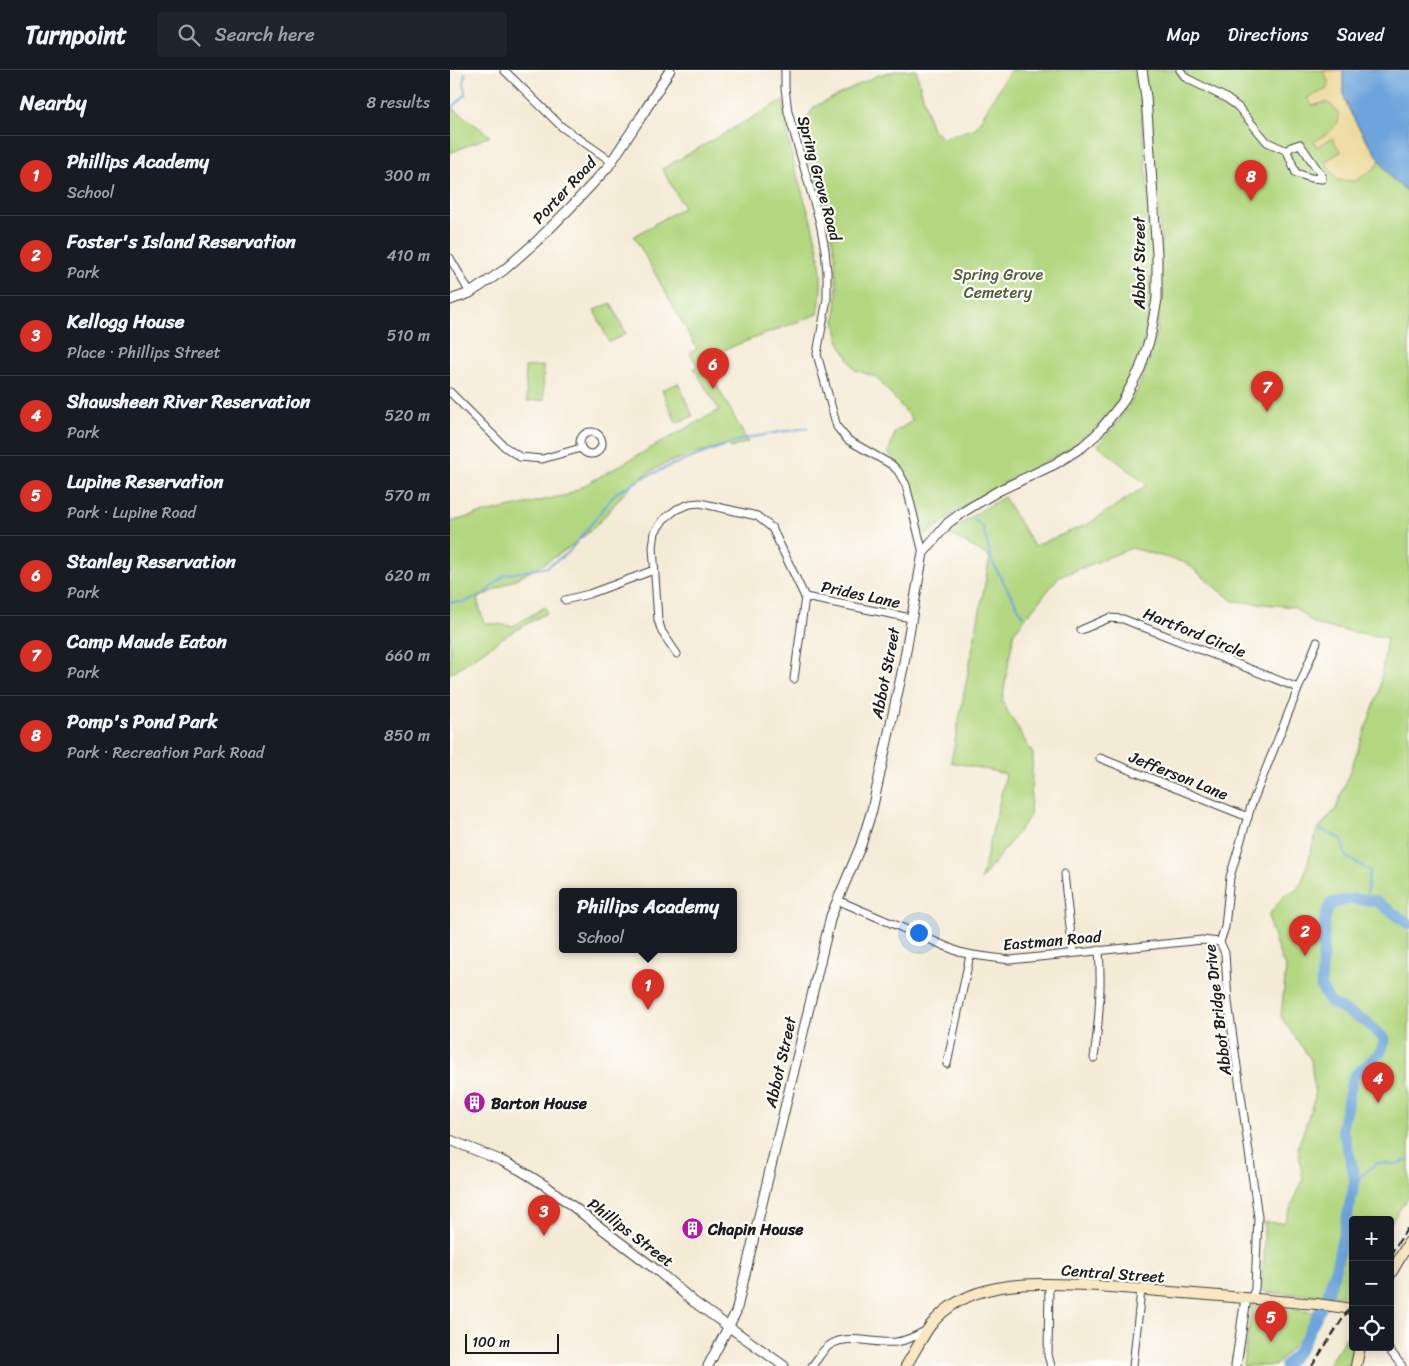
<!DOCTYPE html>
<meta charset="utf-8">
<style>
body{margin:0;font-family:Sriracha,sans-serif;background:#20242c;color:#f1f3f6}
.controls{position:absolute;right:15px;bottom:15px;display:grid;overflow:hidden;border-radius:5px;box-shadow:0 2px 12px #0003}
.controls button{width:45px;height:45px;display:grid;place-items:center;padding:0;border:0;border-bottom:1px solid #363941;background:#171b24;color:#f1f3f6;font:25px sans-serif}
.scale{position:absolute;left:15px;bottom:12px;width:94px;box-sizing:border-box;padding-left:5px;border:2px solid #1c1c1c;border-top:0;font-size:14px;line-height:18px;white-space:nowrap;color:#1c1c1c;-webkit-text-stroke:4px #fdfcf7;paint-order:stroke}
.you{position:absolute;left:468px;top:862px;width:18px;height:18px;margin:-12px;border:4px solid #fff;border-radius:50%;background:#1a73e8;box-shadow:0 0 0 8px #1a73e833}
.badge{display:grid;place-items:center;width:32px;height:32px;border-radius:50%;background:#d93025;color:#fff;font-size:16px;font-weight:700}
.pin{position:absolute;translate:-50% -41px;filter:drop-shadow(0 1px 2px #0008)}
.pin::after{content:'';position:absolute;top:26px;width:18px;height:15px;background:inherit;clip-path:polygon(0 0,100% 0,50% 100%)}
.popup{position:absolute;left:109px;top:818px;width:178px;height:65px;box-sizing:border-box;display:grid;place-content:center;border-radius:5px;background:#171b24;filter:drop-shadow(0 1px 4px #0005);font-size:16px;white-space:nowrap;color:#9ea1a6}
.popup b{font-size:19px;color:#f1f3f6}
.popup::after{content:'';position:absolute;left:50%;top:100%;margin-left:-10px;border:10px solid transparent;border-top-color:#171b24}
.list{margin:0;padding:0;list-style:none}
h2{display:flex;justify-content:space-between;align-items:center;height:65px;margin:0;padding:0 20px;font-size:21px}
h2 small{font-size:16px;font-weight:400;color:#9ea1a6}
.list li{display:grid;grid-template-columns:32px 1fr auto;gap:15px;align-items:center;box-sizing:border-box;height:80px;padding:0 20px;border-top:1px solid #363941}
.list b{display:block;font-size:19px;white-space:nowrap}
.list p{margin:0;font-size:16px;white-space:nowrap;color:#9ea1a6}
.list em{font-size:16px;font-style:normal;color:#9ea1a6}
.icon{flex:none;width:28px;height:28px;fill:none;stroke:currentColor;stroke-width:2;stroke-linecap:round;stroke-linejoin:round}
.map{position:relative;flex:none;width:959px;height:1296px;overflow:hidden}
header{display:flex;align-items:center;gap:30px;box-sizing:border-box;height:70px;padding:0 25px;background:#171b24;border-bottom:1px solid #363941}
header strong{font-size:24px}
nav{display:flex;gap:28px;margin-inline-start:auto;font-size:18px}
.search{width:350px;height:45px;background:#20242c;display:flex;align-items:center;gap:12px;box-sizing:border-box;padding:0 18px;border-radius:5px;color:#9ea1a6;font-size:19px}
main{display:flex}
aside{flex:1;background:#171b24}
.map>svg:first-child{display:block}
.green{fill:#b2d780;stroke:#677a4e}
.sand{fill:#eeda9e;stroke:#857b5d}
.water{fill:#6da4db;stroke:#44607c}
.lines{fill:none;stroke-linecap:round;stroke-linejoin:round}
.stream{stroke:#6da4db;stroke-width:2}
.river{stroke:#6da4db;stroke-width:11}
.minor-casing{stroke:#3c3b38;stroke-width:9}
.tertiary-casing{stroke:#3c3b38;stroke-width:11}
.secondary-casing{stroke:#3c3b38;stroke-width:12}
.minor{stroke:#fff;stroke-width:7}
.tertiary{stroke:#fff;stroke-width:9}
.secondary{stroke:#f9e7c3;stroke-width:10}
.rail{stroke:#1c1c1c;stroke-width:2;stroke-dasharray:8 4;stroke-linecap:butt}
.labels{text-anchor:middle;stroke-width:4.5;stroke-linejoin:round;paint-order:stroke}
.street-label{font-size:16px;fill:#1c1c1c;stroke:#fdfcf7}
.park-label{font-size:16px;fill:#505d3f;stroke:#fdfcf7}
.poi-label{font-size:16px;font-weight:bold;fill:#1c1c1c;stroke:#fdfcf7;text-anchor:start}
</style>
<header>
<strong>Turnpoint</strong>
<div class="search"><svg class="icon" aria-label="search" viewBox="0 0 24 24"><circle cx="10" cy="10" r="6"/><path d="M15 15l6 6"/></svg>Search here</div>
<nav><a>Map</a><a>Directions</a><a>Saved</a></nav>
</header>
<main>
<aside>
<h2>Nearby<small>8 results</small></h2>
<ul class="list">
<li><span class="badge">1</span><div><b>Phillips Academy</b><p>School</p></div><em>300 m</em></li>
<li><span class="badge">2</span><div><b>Foster's Island Reservation</b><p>Park</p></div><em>410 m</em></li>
<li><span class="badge">3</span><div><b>Kellogg House</b><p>Place · Phillips Street</p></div><em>510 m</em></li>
<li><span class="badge">4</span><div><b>Shawsheen River Reservation</b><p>Park</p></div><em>520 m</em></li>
<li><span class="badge">5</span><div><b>Lupine Reservation</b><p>Park · Lupine Road</p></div><em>570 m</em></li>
<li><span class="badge">6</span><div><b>Stanley Reservation</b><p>Park</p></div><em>620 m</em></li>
<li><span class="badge">7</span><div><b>Camp Maude Eaton</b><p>Park</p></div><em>660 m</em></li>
<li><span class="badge">8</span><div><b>Pomp's Pond Park</b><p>Park · Recreation Park Road</p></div><em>850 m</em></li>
</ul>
</aside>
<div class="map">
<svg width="959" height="1296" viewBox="0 0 959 1296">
<rect width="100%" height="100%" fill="#fdfcf7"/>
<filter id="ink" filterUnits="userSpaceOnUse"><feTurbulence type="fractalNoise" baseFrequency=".02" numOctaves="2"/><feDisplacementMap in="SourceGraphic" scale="10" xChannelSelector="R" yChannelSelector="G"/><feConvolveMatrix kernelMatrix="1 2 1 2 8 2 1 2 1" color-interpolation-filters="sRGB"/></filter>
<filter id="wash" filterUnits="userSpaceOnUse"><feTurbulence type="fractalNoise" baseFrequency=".0096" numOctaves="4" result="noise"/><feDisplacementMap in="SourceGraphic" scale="20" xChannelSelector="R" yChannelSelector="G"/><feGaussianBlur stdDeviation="1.12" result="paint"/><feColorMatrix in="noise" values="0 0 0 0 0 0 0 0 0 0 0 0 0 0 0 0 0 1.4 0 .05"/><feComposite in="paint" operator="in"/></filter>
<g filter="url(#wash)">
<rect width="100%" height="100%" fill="#f4ebd6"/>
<g class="green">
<path d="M 450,0 L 466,0 L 481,57 L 492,68 L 526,58 L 560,0 L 684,0 L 690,26 L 704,190 L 702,225 L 695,267 L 686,297 L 669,331 L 644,360 L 630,373 L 522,431 L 476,465 L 473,463 C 465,430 465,408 438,383 L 445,362 L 463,350 L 426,307 L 405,300 L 389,272 L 385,250 L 387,224 L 385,185 L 377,143 L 361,98 L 354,54 L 364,37 L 428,5 Z"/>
<polygon points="695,0 892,0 893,17 926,83 943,110 959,123 959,1126 940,1154 940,1150 903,1150 903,1220 900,1226 821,1223 814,1221 811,1217 814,1188 814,1152 834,1153 853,1110 848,1077 865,1027 861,990 831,947 836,898 832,891 821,859 819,845 835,824 846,820 852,812 867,760 886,739 929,622 937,568 866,555 844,537 783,531 736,493 682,478 609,507 564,562 552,632 583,684 580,746 531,810 556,704 501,692 540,487 498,463 525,444 554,427 584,476 638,454 697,415 648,375 670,349 687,321 699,290 707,260 711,170"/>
<path d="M 333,30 C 336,52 339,76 345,98 C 359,149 379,189 368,244 L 252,288 L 298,372 L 281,378 L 278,374 C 251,382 216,390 193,406 C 171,422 158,446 138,463 C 105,491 65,509 27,529 L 34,553 L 63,556 L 95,537 L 98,542 L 54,567 L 0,604 L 0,452 L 25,445 L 117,425 L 269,340 L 244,298 L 247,296 L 240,283 L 247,279 L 184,166 L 234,137 L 212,99 Z"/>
<polygon points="0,36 40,66 0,83"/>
<polygon points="161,233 176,264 159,272 144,240"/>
<polygon points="93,296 94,330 77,331 75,297"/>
<polygon points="228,313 243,346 226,353 212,320"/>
<polygon points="802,1235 873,1243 825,1296 793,1296"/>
<polygon points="903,1257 903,1277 899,1296 877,1296"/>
</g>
<path class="sand" d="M 893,0 L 893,17 L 897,36 L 914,67 L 930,89 L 926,97 L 906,111 L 887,110 L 875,91 L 891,82 L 882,68 L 867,77 L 864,72 C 880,61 904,49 876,32 L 862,36 L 857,28 L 877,19 L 878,11 L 873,1 Z"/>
<polygon class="water" points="893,0 959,0 959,123 943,110 906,53 895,31 893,17"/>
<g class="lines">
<g class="stream">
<polyline points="0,40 15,25 14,11 15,3"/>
<polyline points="522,448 533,457 542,492 573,546"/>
<polyline points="0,532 14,532 34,524 54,505 97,497 118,483 166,423 195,407 222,395 293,369 329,362 358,358"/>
<polyline points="870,759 892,769 895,786 920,801 916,830"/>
<polyline points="905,1111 927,1093 946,1094 959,1090"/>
</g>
<polyline class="river" points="835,1296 850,1279 877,1226 886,1197 905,1111 901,1091 892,1058 903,1007 931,982 935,969 916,952 880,932 871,917 875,847 881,833 903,829 926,831 959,854"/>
</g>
</g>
<g filter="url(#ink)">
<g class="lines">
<defs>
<g id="minor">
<polyline points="54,0 112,57 161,91"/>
<polyline points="335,0 335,18 338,42 370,153 375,180 377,202 377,229 367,284 387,357 398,370 442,395 448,401 456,415 473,483"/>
<polyline points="730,0 736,8 776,28 788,37 817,72 837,81 846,103 861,108 872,109 872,106 850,74 841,77 837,81"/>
<polyline points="0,188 20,223"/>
<polyline points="0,322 55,377 70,387 92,389 131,378"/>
<circle cx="141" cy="373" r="11"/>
<polyline points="355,527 461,548"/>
<polyline points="115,530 139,524 204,500"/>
<polyline points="631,560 659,548 673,549 848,618"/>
<polyline points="227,584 212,562 208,550 203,477 205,462 214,449 227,439 240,434 250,433 307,446 322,458 355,527 344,609"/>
<polyline points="650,688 798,747"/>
<polyline points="614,804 623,883"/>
<polyline points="387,830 509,882 523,885 560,890 752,870 770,872"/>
<path d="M 644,988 C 649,952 652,917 649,880"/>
<polyline points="497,994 520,885"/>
<polyline points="599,1214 598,1285 601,1296"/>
<polyline points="801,1229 805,1219 808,1147 778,932 775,883 770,872 775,857 780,807 801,736 867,572"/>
<polyline points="937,1277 952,1296"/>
<path d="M 362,1296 C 366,1291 370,1285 374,1280 C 392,1260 423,1275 446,1272 C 456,1271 466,1266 475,1261"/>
<polyline points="683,1296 691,1220"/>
</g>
<g id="tertiary">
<polyline points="0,230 20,223 54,200 88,170 120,138 158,97 191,47 220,0"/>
<polyline points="0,1070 50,1090 70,1100 96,1116 209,1202 244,1232 334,1296"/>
<polyline points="258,1296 286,1242 381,846 411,775 422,740 453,598 473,483 498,453 513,442 548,421 605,394 632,377 647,364 672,333 690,299 700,268 707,229 707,184 696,27 692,0"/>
<polyline points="786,1296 796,1228"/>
</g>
<g id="secondary">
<polyline points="940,1205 959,1172"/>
<path d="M 456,1296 C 464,1283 471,1269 480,1256 C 516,1209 581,1213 635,1215 L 867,1234 L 903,1239"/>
<polyline points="906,1296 910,1277"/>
</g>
</defs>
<use href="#minor" class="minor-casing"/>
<use href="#tertiary" class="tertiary-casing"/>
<use href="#secondary" class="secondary-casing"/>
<use href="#minor" class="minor"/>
<use href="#tertiary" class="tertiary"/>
<use href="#secondary" class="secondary"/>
<g class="rail">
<polyline points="940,1185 959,1156"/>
<polyline points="862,1296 903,1233"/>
</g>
</g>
</g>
<defs>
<symbol id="building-disc" viewBox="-11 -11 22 22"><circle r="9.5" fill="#b5179e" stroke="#fdfcf7"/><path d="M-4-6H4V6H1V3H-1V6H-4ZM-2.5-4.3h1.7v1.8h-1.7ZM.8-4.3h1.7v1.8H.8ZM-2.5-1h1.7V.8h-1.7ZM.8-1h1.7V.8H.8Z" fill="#fff"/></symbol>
</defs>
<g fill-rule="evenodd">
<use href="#building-disc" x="12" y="1020" width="25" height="25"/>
<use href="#building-disc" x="230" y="1146" width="25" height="25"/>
</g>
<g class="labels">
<g class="street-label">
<text transform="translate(370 108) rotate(75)" y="6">Spring Grove Road</text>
<text transform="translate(114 120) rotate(-47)" y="6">Porter Road</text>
<text transform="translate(689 193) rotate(-90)" y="6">Abbot Street</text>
<text transform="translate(411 524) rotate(12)" y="6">Prides Lane</text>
<text transform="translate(745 562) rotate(22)" y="6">Hartford Circle</text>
<text transform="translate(435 603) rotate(-79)" y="6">Abbot Street</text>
<text transform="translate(729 705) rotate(22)" y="6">Jefferson Lane</text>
<text transform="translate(602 870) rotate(-5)" y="6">Eastman Road</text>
<text transform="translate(767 940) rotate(-97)" y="6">Abbot Bridge Drive</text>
<text transform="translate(330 992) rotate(-77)" y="6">Abbot Street</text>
<text transform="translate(181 1162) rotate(37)" y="6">Phillips Street</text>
<text transform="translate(663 1203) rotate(4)" y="6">Central Street</text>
</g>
<g class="park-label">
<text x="548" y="210">Spring Grove<tspan x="548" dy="18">Cemetery</tspan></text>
</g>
<g class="poi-label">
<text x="41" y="1039">Barton House</text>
<text x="258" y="1165">Chapin House</text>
</g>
</g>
</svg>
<div class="controls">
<button>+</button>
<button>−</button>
<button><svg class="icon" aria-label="locate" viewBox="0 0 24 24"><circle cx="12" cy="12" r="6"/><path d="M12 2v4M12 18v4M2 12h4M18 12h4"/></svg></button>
</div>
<div class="scale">100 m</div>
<div class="you"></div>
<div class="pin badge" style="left:198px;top:940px">1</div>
<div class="popup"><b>Phillips Academy</b>School</div>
<div class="pin badge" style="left:855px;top:886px">2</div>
<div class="pin badge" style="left:94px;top:1166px">3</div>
<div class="pin badge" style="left:928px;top:1033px">4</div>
<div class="pin badge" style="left:821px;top:1272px">5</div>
<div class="pin badge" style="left:263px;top:319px">6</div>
<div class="pin badge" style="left:817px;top:342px">7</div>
<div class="pin badge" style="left:801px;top:131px">8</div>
</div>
</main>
